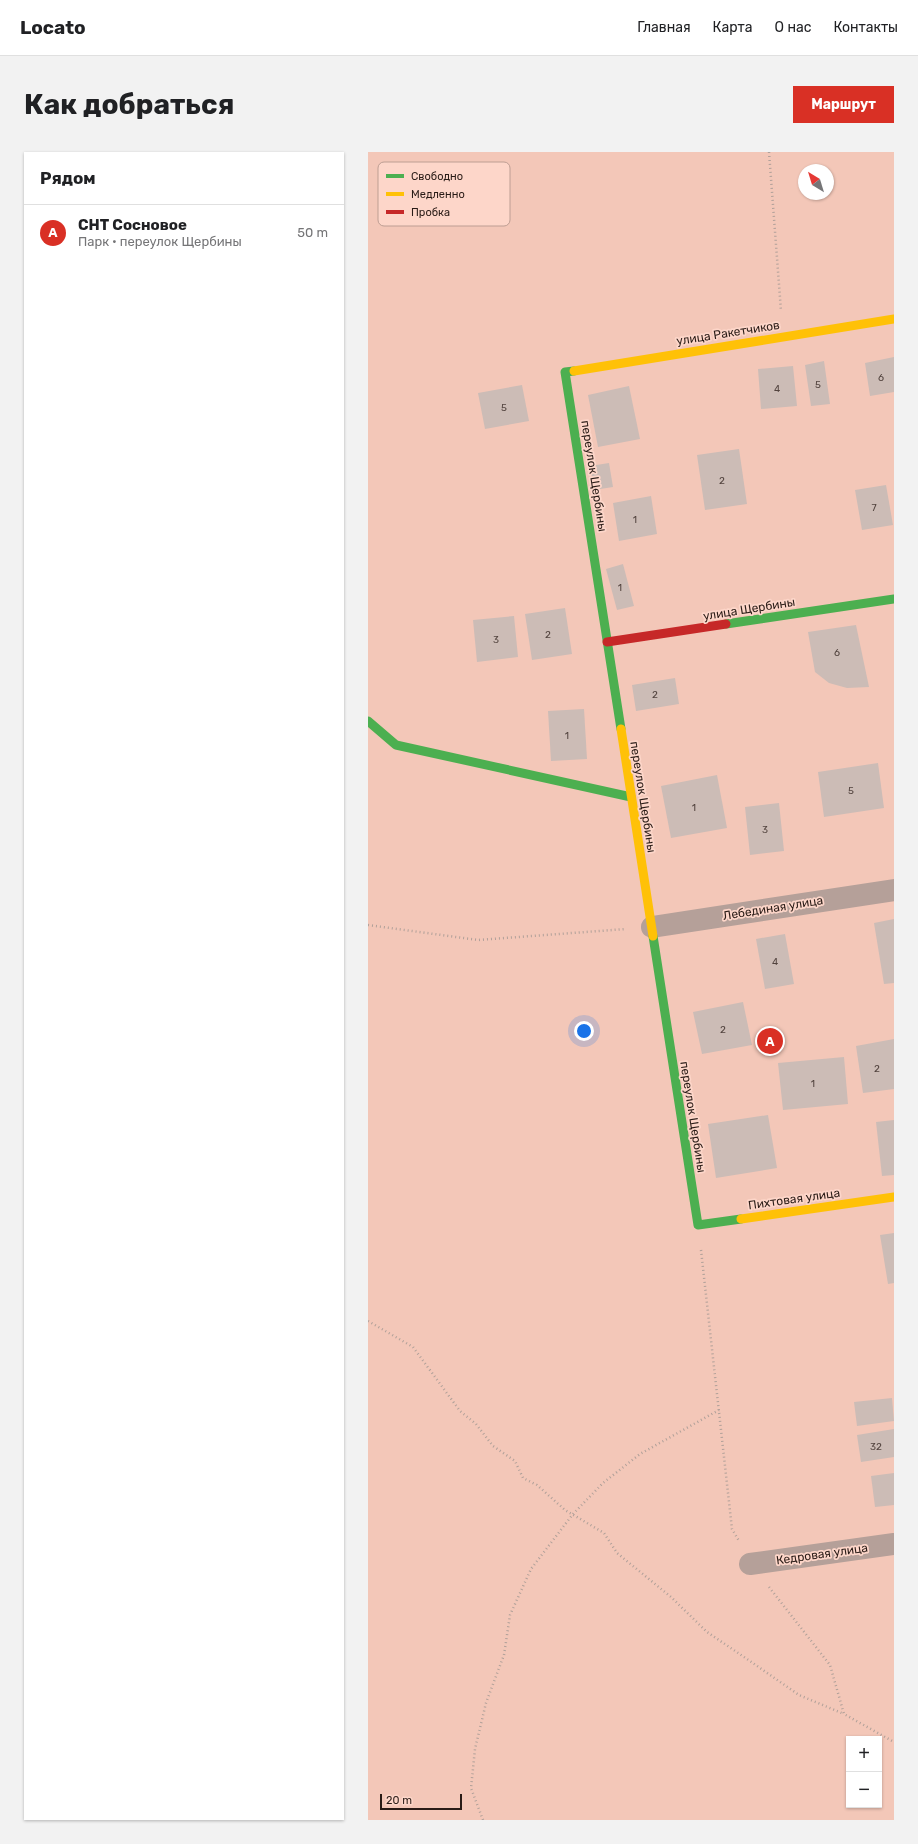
<!DOCTYPE html>
<html lang="ru">
<meta charset="utf-8">
<style>
body{margin:0;font-family:Rubik,sans-serif;background:#f2f2f2;color:#202124}
.controls{position:absolute;right:12px;bottom:12px;display:grid;overflow:hidden;border-radius:0px;box-shadow:0 1px 3px #0004}
.controls button{width:36px;height:36px;display:grid;place-items:center;padding:0;border:0;border-bottom:1px solid #e0e0e0;background:#fff;color:#202124;font:20px sans-serif}
.compass{position:absolute;left:430px;top:12px;width:36px;height:36px;border-radius:50%;background:#fff;box-shadow:0 1px 3px #0004;rotate:322deg}
.scale{position:absolute;left:12px;bottom:10px;width:82px;box-sizing:border-box;padding-left:4px;border:2px solid #291b16;border-top:0;font-size:11px;line-height:14px;white-space:nowrap;color:#291b16;-webkit-text-stroke:3px #fdd6c9;paint-order:stroke}
.you{position:absolute;left:216px;top:879px;width:14px;height:14px;margin:-10px;border:3px solid #fff;border-radius:50%;background:#1a73e8;box-shadow:0 0 0 6px #1a73e833}
.badge{display:grid;place-items:center;width:26px;height:26px;border-radius:50%;background:#d93025;color:#fff;font-size:13px;font-weight:700}
.pin{position:absolute;translate:-50% -50%;border:2px solid #fff;box-shadow:0 1px 4px #0006}
.list{margin:0;padding:0;list-style:none}
h2{display:flex;justify-content:space-between;align-items:center;height:52px;margin:0;padding:0 16px;font-size:17px}
h2 small{font-size:13px;font-weight:400;color:#757577}
.list li{display:grid;grid-template-columns:26px 1fr auto;gap:12px;align-items:center;box-sizing:border-box;height:56px;padding:0 16px;border-top:1px solid #e0e0e0}
.list b{display:block;font-size:15px;white-space:nowrap}
.list p{margin:0;font-size:13px;white-space:nowrap;color:#757577}
.list em{font-size:13px;font-style:normal;color:#757577}
.map{position:relative;flex:none;width:526px;height:1668px;overflow:hidden;border-radius:0px}
header{display:flex;align-items:center;gap:24px;box-sizing:border-box;height:56px;padding:0 20px;background:#fff;border-bottom:1px solid #e0e0e0}
header strong{font-size:19px}
nav{display:flex;gap:22px;margin-inline-start:auto;font-size:14px}
.intro{display:flex;align-items:center;justify-content:space-between;box-sizing:border-box;height:96px;padding:0 24px}
h1{margin:0;font-size:28px}
.button{padding:10px 18px;border-radius:0px;background:#d93025;color:#fff;font-size:14px;font-weight:700}
main{display:flex;gap:24px;padding:0 24px}
aside{flex:1;background:#fff;border-radius:0px;box-shadow:0 1px 3px #0004}
.map>svg:first-child{display:block}
.green{fill:#f3c7b8;fill-rule:evenodd}
.building{fill:#ccbcb6}
.lines{fill:none;stroke-linecap:round;stroke-linejoin:round}
.path{stroke:#b0a099;stroke-width:2.5;stroke-dasharray:1 3;stroke-linecap:butt}
.street{stroke:#b5a099;stroke-width:22}
.fast{stroke:#4caf50;stroke-width:9}
.slow{stroke:#ffc107;stroke-width:9}
.jam{stroke:#c62828;stroke-width:9}
.labels{text-anchor:middle;stroke-width:3.5;stroke-linejoin:round;paint-order:stroke}
.number-label{font-size:10px;fill:#52433e}
.street-label{font-size:12px;fill:#291b16;stroke:#fdd6c9}
.key{fill:#fdd6c9;stroke:#bd9e93;stroke-width:1}
.key-label{font-size:11px;fill:#291b16}
</style>
<header>
<strong>Locato</strong>
<nav><a>Главная</a><a>Карта</a><a>О нас</a><a>Контакты</a></nav>
</header>
<div class="intro"><h1>Как добраться</h1><a class="button">Маршрут</a></div>
<main>
<aside>
<h2>Рядом<small></small></h2>
<ul class="list">
<li><span class="badge">A</span><div><b>СНТ Сосновое</b><p>Парк · переулок Щербины</p></div><em>50 m</em></li>
</ul>
</aside>
<div class="map">
<svg width="526" height="1668" viewBox="0 0 526 1668">
<rect width="100%" height="100%" fill="#f1dcd5"/>
<path class="green" d="M 0,0 L 526,0 L 526,1668 L 0,1668 ZM 436,18 L 460,18 L 460,42 L 436,42 ZM 481,1587 L 511,1587 L 511,1653 L 481,1653 Z"/>
<g class="building">
<polygon points="526,205 526,240 502,244 497,211"/>
<polygon points="456,209 462,252 443,254 437,213"/>
<polygon points="425,214 429,254 393,257 390,217"/>
<polygon points="154,233 161,269 117,277 110,241"/>
<polygon points="261,234 272,287 230,295 220,243"/>
<polygon points="371,297 379,352 337,358 329,303"/>
<polygon points="241,311 245,335 226,338 222,314"/>
<polygon points="518,333 525,373 494,378 487,338"/>
<polygon points="283,344 289,382 251,389 245,351"/>
<polygon points="255,412 266,454 249,458 238,417"/>
<polygon points="197,456 204,502 164,508 157,462"/>
<polygon points="146,464 150,505 109,510 105,468"/>
<polygon points="488,473 501,535 479,536 461,531 447,520 440,480"/>
<polygon points="307,526 311,552 268,559 264,533"/>
<polygon points="216,557 219,607 183,609 180,559"/>
<polygon points="510,611 516,656 456,665 450,620"/>
<polygon points="349,623 359,676 303,686 293,634"/>
<polygon points="411,651 416,699 382,703 377,655"/>
<polygon points="526,767 526,831 516,832 506,771"/>
<polygon points="417,782 426,832 397,837 388,787"/>
<polygon points="375,850 384,893 334,902 325,860"/>
<polygon points="526,887 526,937 495,941 488,894"/>
<polygon points="476,905 480,952 415,958 410,911"/>
<polygon points="400,963 409,1016 348,1026 340,972"/>
<polygon points="526,968 526,1023 514,1024 508,970"/>
<polygon points="526,1081 526,1131 520,1132 512,1083"/>
<polygon points="524,1246 526,1269 489,1274 486,1250"/>
<polygon points="526,1277 526,1305 493,1310 489,1283"/>
<polygon points="526,1321 526,1353 507,1355 503,1324"/>
</g>
<g class="lines">
<g class="path">
<polyline points="401,0 413,159"/>
<polyline points="0,773 110,788 258,777"/>
<polyline points="333,1098 364,1377 371,1389"/>
<polyline points="0,1169 45,1195 92,1259 108,1272 125,1294 147,1309 155,1326 169,1333 197,1358 236,1381 249,1401 303,1445 339,1480 379,1507 431,1543 476,1562"/>
<polyline points="401,1435 462,1513 476,1562 526,1590"/>
<polyline points="115,1668 103,1636 107,1597 118,1551 136,1503 142,1463 163,1417 205,1362 235,1331 272,1302 351,1258"/>
</g>
<g class="street">
<polyline points="284,775 526,738"/>
<polyline points="382,1412 526,1392"/>
</g>
<g class="fast">
<polyline points="206,219 197,220 253,577"/>
<polyline points="358,472 526,447"/>
<polyline points="0,569 28,593 263,645"/>
<polyline points="285,784 330,1073 373,1067"/>
</g>
<g class="slow">
<polyline points="206,219 526,167"/>
<polyline points="253,577 285,784"/>
<polyline points="373,1067 526,1045"/>
</g>
<polyline class="jam" points="239,490 358,472"/>
</g>
<g class="labels">
<g class="number-label">
<text x="513" y="229">6</text>
<text x="450" y="236">5</text>
<text x="409" y="240">4</text>
<text x="136" y="259">5</text>
<text x="354" y="332">2</text>
<text x="506" y="359">7</text>
<text x="267" y="371">1</text>
<text x="252" y="439">1</text>
<text x="180" y="486">2</text>
<text x="128" y="491">3</text>
<text x="469" y="504">6</text>
<text x="287" y="546">2</text>
<text x="199" y="587">1</text>
<text x="483" y="642">5</text>
<text x="326" y="659">1</text>
<text x="397" y="681">3</text>
<text x="407" y="813">4</text>
<text x="355" y="881">2</text>
<text x="509" y="920">2</text>
<text x="445" y="935">1</text>
<text x="508" y="1298">32</text>
</g>
<g class="street-label">
<text transform="translate(360 181) rotate(-9)" y="4">улица Ракетчиков</text>
<text transform="translate(226 324) rotate(81)" y="4">переулок Щербины</text>
<text transform="translate(381 457) rotate(-9)" y="4">улица Щербины</text>
<text transform="translate(275 645) rotate(81)" y="4">переулок Щербины</text>
<text transform="translate(405 756) rotate(-9)" y="4">Лебединая улица</text>
<text transform="translate(325 965) rotate(81)" y="4">переулок Щербины</text>
<text transform="translate(426 1047) rotate(-8)" y="4">Пихтовая улица</text>
<text transform="translate(454 1402) rotate(-8)" y="4">Кедровая улица</text>
</g>
</g>
<rect x="10" y="10" width="132" height="64" rx="6" class="key"/>
<rect x="18" y="22" width="18" height="4" fill="#4caf50"/>
<rect x="18" y="40" width="18" height="4" fill="#ffc107"/>
<rect x="18" y="58" width="18" height="4" fill="#c62828"/>
<g class="key-label">
<text x="43" y="28">Свободно</text>
<text x="43" y="46">Медленно</text>
<text x="43" y="64">Пробка</text>
</g>
</svg>
<div class="controls">
<button>+</button>
<button>−</button>
</div>
<svg class="compass" viewBox="-18 -18 36 36"><path d="M0-13l5 13h-10z" fill="#e53935"/><path d="M0 13l5-13h-10z" fill="#757577"/></svg>
<div class="scale">20 m</div>
<div class="you"></div>
<div class="pin badge" style="left:402px;top:889px">A</div>
</div>
</main>
